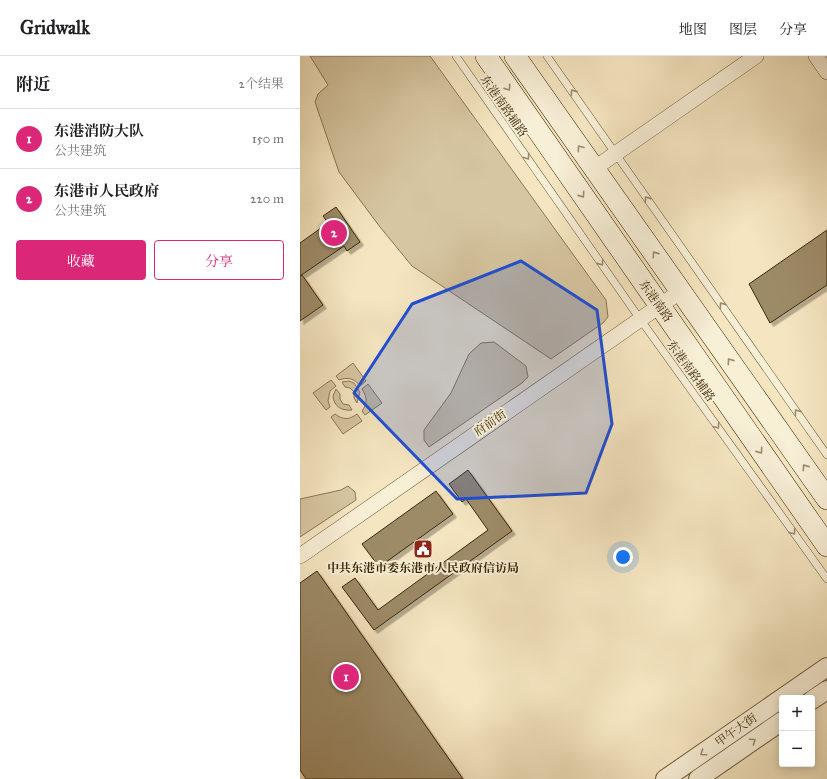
<!DOCTYPE html>
<html lang="zh">
<meta charset="utf-8">
<style>
body{margin:0;font-family:"IM FELL Great Primer","Noto Serif SC",serif;background:#f6f6f6;color:#202124}
.controls{position:absolute;right:12px;bottom:12px;display:grid;overflow:hidden;border-radius:4px;box-shadow:0 2px 10px #0003}
.controls button{width:36px;height:36px;display:grid;place-items:center;padding:0;border:0;border-bottom:1px solid #e0e0e0;background:#fff;color:#202124;font:20px sans-serif}
.you{position:absolute;left:323px;top:501px;width:14px;height:14px;margin:-10px;border:3px solid #fff;border-radius:50%;background:#1a73e8;box-shadow:0 0 0 6px #1a73e833}
.badge{display:grid;place-items:center;width:26px;height:26px;border-radius:50%;background:#db2777;color:#fff;font-size:13px;font-weight:700}
.pin{position:absolute;translate:-50% -50%;border:2px solid #fff;box-shadow:0 1px 4px #0006}
.list{margin:0;padding:0;list-style:none}
h2{display:flex;justify-content:space-between;align-items:center;height:52px;margin:0;padding:0 16px;font-size:17px}
h2 small{font-size:13px;font-weight:400;color:#757577}
.list li{display:grid;grid-template-columns:26px 1fr auto;gap:12px;align-items:center;box-sizing:border-box;height:60px;padding:0 16px;border-top:1px solid #e0e0e0}
.list b{display:block;font-size:15px;white-space:nowrap}
.list p{margin:0;font-size:13px;white-space:nowrap;color:#757577}
.list em{font-size:13px;font-style:normal;color:#757577}
.actions{display:flex;gap:8px;padding:12px 16px}
.actions a{flex:1;padding:9px 0;border:1px solid #db2777;border-radius:4px;text-align:center;font-size:14px;color:#db2777}
.actions .main{background:#db2777;color:#fff}
.map{position:relative;flex:none;width:527px;height:723px;overflow:hidden}
header{display:flex;align-items:center;gap:24px;box-sizing:border-box;height:56px;padding:0 20px;background:#fff;border-bottom:1px solid #e0e0e0}
header strong{font-size:19px}
nav{display:flex;gap:22px;margin-inline-start:auto;font-size:14px}
main{display:flex}
aside{flex:1;background:#fff}
.map>svg:first-child{display:block}
.green{fill:#d6c6a1;stroke:#8a7854}
.building{fill:#9d8b67;stroke:#3e2906;filter:url(#shadow)}
.lines{fill:none;stroke-linecap:round;stroke-linejoin:round}
.service-casing{stroke:#6c5835;stroke-width:8}
.minor-casing{stroke:#6c5835;stroke-width:16}
.tertiary-casing{stroke:#6c5835;stroke-width:20}
.secondary-casing{stroke:#3e2906;stroke-width:22}
.service{stroke:#f8efd7;stroke-width:7}
.minor{stroke:#f8efd7;stroke-width:15}
.tertiary{stroke:#f8efd7;stroke-width:18}
.secondary{stroke:#f8efd7;stroke-width:21}
.oneway{stroke:#9b8c6e}
.marked{fill:#1d4ed8;fill-opacity:0.2;stroke:#1d4ed8;stroke-width:3;stroke-linejoin:round}
.labels{text-anchor:middle;stroke-width:4;stroke-linejoin:round;paint-order:stroke}
.street-label{font-size:12px;fill:#3e2906;stroke:#f8efd7}
.poi-label{font-size:12px;font-weight:bold;fill:#3e2906;stroke:#f8efd7}
</style>
<header>
<strong>Gridwalk</strong>
<nav><a>地图</a><a>图层</a><a>分享</a></nav>
</header>
<main>
<aside>
<h2>附近<small>2个结果</small></h2>
<ul class="list">
<li><span class="badge">1</span><div><b>东港消防大队</b><p>公共建筑</p></div><em>150 m</em></li>
<li><span class="badge">2</span><div><b>东港市人民政府</b><p>公共建筑</p></div><em>220 m</em></li>
</ul>
<div class="actions"><a class="main">收藏</a><a>分享</a></div>
</aside>
<div class="map">
<svg width="527" height="723" viewBox="0 0 527 723">
<defs>
<filter id="shadow"><feDropShadow dx="3.5" dy="3.5" stdDeviation="0" flood-color="#0004"/></filter>
</defs>
<rect width="100%" height="100%" fill="#f5e6c1"/>
<filter id="stains"><feTurbulence type="fractalNoise" baseFrequency=".005" numOctaves="4"/><feColorMatrix values="0 0 0 0 .2 0 0 0 0 .09 0 0 0 0 .02 0 0 0 .5 -.17"/></filter>
<radialGradient id="worn" r=".72"><stop offset=".6" stop-color="#630" stop-opacity="0"/><stop offset="1" stop-color="#630" stop-opacity=".3"/></radialGradient>
<g class="green">
<polygon points="10,0 130,0 306,244 308,261 303,267 251,303 112,210 80,171 39,116 15,46 18,38 28,29"/>
<polygon points="194,286 226,310 228,321 222,327 129,391 124,384 124,374 151,337 169,298 181,287"/>
<path d="M 53,307 L 66,325 L 60,330 C 54,322 48,321 39,324 L 36,320 Z"/>
<polygon points="31,324 36,330 30,335 28,345 30,351 26,354 13,337"/>
<polygon points="49,325 54,327 60,336 57,347 54,342 54,336 50,332 45,331 42,326"/>
<path d="M 68,328 L 82,347 L 65,359 L 62,355 C 68,347 67,341 62,333 Z"/>
<path d="M 36,333 L 40,338 L 40,343 L 43,348 L 49,349 L 52,354 C 42,355 34,351 33,340 Z"/>
<path d="M 35,358 C 43,364 49,364 57,358 L 62,365 L 43,378 L 31,361 Z"/>
<polygon points="48,430 55,436 56,444 0,481 0,443 41,434"/>
</g>
<g class="building">
<polygon points="36,151 60,186 47,195 44,190 0,220 0,187 28,167 23,160"/>
<polygon points="527,174 527,229 470,267 449,228"/>
<polygon points="2,219 23,249 0,265 0,220"/>
<polygon points="168,414 212,475 74,574 42,531 55,522 78,554 188,474 166,443 162,446 149,428"/>
<polygon points="136,435 153,458 79,511 62,488"/>
<polygon points="17,515 163,723 6,723 0,714 0,527"/>
</g>
<g class="lines">
<defs>
<g id="service">
<polyline points="156,0 340,263 527,523"/>
<polyline points="247,0 527,399"/>
</g>
<g id="minor">
<polyline points="516,0 527,16"/>
<polyline points="295,112 456,0"/>
<polyline points="0,500 381,235"/>
</g>
<g id="tertiary">
<polyline points="512,644 527,634"/>
<polyline points="365,723 527,611"/>
<polyline points="398,723 482,665"/>
</g>
<g id="secondary">
<polyline points="186,0 527,490"/>
<polyline points="215,0 527,443"/>
</g>
</defs>
<use href="#service" class="service-casing"/>
<use href="#minor" class="minor-casing"/>
<use href="#tertiary" class="tertiary-casing"/>
<use href="#secondary" class="secondary-casing"/>
<use href="#service" class="service"/>
<use href="#minor" class="minor"/>
<use href="#tertiary" class="tertiary"/>
<use href="#secondary" class="secondary"/>
</g>
<defs><path id="oneway-chevron" d="M-2-3.5L2.5 0L-2 3.5" fill="none" stroke-width="1.6" stroke-linecap="round" stroke-linejoin="round"/></defs>
<g class="oneway">
<use href="#oneway-chevron" transform="translate(208 32) rotate(55)"/>
<use href="#oneway-chevron" transform="translate(273 36) rotate(-125)"/>
<use href="#oneway-chevron" transform="translate(280 92) rotate(-126)"/>
<use href="#oneway-chevron" transform="translate(227 101) rotate(55)"/>
<use href="#oneway-chevron" transform="translate(282 139) rotate(55)"/>
<use href="#oneway-chevron" transform="translate(347 143) rotate(-125)"/>
<use href="#oneway-chevron" transform="translate(355 198) rotate(-125)"/>
<use href="#oneway-chevron" transform="translate(301 207) rotate(55)"/>
<use href="#oneway-chevron" transform="translate(422 249) rotate(-125)"/>
<use href="#oneway-chevron" transform="translate(430 305) rotate(-125)"/>
<use href="#oneway-chevron" transform="translate(497 356) rotate(-125)"/>
<use href="#oneway-chevron" transform="translate(417 370) rotate(54)"/>
<use href="#oneway-chevron" transform="translate(460 395) rotate(55)"/>
<use href="#oneway-chevron" transform="translate(505 411) rotate(-125)"/>
<use href="#oneway-chevron" transform="translate(493 476) rotate(54)"/>
<use href="#oneway-chevron" transform="translate(453 685) rotate(-35)"/>
<use href="#oneway-chevron" transform="translate(403 697) rotate(145)"/>
</g>
<path class="marked" d="M 221,205 L 297,254 L 312,368 L 286,437 L 157,443 L 54,337 L 112,248 Z"/>
<defs>
<symbol id="civic-square" viewBox="-11 -11 22 22"><rect x="-9" y="-9" width="18" height="18" rx="4" fill="#8f2418" stroke="#f8efd7"/><path d="M-.6-6.5H3V-4.5H.6V-3L4-1V1h2V6H-6V1h2V-1L-.6-3ZM-1.2 2.5V6h2.4V2.5Z" fill="#fff"/></symbol>
</defs>
<g fill-rule="evenodd">
<use href="#civic-square" x="112" y="482" width="22" height="22"/>
</g>
<g class="labels">
<g class="street-label">
<text transform="translate(204 50) rotate(55)" y="4">东港南路辅路</text>
<text transform="translate(356 245) rotate(55)" y="4">东港南路</text>
<text transform="translate(391 315) rotate(54)" y="4">东港南路辅路</text>
<text transform="translate(190 367) rotate(-35)" y="4">府前街</text>
<text transform="translate(436 674) rotate(-35)" y="4">甲午大街</text>
</g>
<g class="poi-label">
<text x="123" y="516">中共东港市委东港市人民政府信访局</text>
</g>
</g>
<rect width="100%" height="100%" filter="url(#stains)"/>
<rect width="100%" height="100%" fill="url(#worn)"/>
</svg>
<div class="controls">
<button>+</button>
<button>−</button>
</div>
<div class="you"></div>
<div class="pin badge" style="left:46px;top:621px">1</div>
<div class="pin badge" style="left:34px;top:177px">2</div>
</div>
</main>
